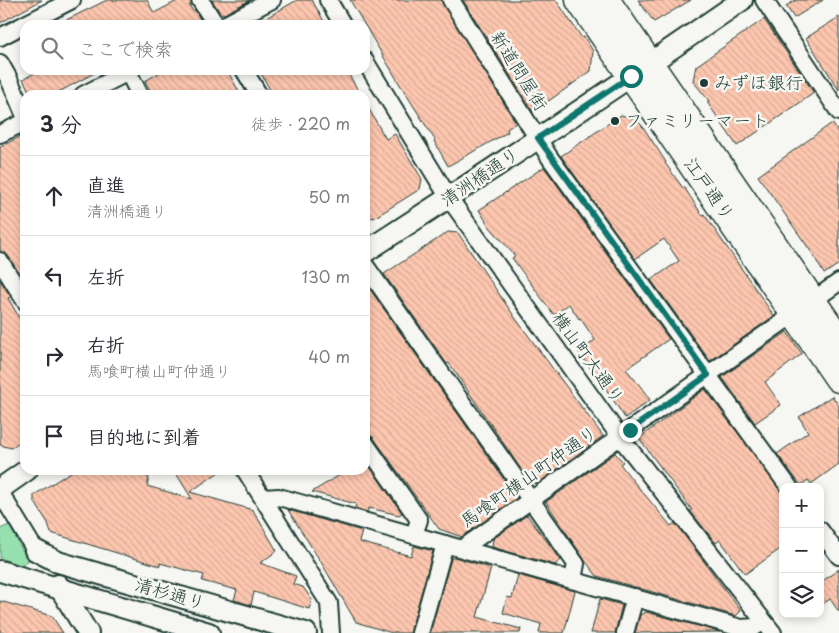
<!DOCTYPE html>
<html lang="ja">
<meta charset="utf-8">
<style>
body{margin:0;font-family:"Playpen Sans","Klee One",sans-serif;background:#f2f2f3;color:#2b2b33}
.controls{position:absolute;right:15px;bottom:15px;display:grid;overflow:hidden;border-radius:10px;box-shadow:0 2px 8px #0003}
.controls button{width:45px;height:45px;display:grid;place-items:center;padding:0;border:0;border-bottom:1px solid #e1e1e2;background:#fff;color:#2b2b33;font:25px sans-serif}
.stop{position:absolute;width:15px;height:15px;margin:-11px;border:4px solid #0f766e;border-radius:50%;background:#fff}
.stop.end{background:#0f766e;border-color:#fff;box-shadow:0 1px 5px #0008}
.list{margin:0;padding:0;list-style:none}
h2{display:flex;justify-content:space-between;align-items:center;height:65px;margin:0;padding:0 20px;font-size:21px}
h2 small{font-size:16px;font-weight:400;color:#7c7c81}
.list li{display:grid;grid-template-columns:32px 1fr auto;gap:15px;align-items:center;box-sizing:border-box;height:80px;padding:0 20px;border-top:1px solid #e1e1e2}
.list b{display:block;font-size:19px;white-space:nowrap}
.list p{margin:0;font-size:16px;white-space:nowrap;color:#7c7c81}
.list em{font-size:16px;font-style:normal;color:#7c7c81}
.icon{flex:none;width:28px;height:28px;fill:none;stroke:currentColor;stroke-width:2;stroke-linecap:round;stroke-linejoin:round}
.map{position:relative;flex:none;width:839px;height:633px;overflow:hidden}
.search{position:absolute;background:#fff;box-shadow:0 2px 8px #0003;left:20px;top:20px;width:350px;height:55px;display:flex;align-items:center;gap:12px;box-sizing:border-box;padding:0 18px;border-radius:15px;color:#7c7c81;font-size:19px}
.panel{position:absolute;background:#fff;box-shadow:0 2px 8px #0003;left:20px;top:90px;width:350px;height:385px;border-radius:15px}
.map>svg:first-child{display:block}
.grass{fill:#97e0b0;stroke:#5b8e72}
.building{fill:url(#building-back-hatch);stroke:#1f3d34}
.lines{fill:none;stroke-linecap:round;stroke-linejoin:round}
.minor-casing{stroke:#1f3d34;stroke-width:20}
.tertiary-casing{stroke:#1f3d34;stroke-width:24}
.trunk-casing{stroke:#1f3d34;stroke-width:31}
.minor{stroke:#f6f6f2;stroke-width:16}
.tertiary{stroke:#f6f6f2;stroke-width:20}
.trunk{stroke:#f6f6f2;stroke-width:28}
.route{stroke:#0f766e;stroke-width:6}
.poi-dot{fill:#1f3d34;stroke:#f6f6f2;stroke-width:2}
.labels{text-anchor:middle;stroke-width:5;stroke-linejoin:round;paint-order:stroke}
.street-label{font-size:18px;fill:#1f3d34;stroke:#f6f6f2}
.poi-label{font-size:18px;fill:#1f3d34;stroke:#f6f6f2;text-anchor:start}
</style>
<div class="map">
<svg width="839" height="633" viewBox="0 0 839 633">
<defs>
<pattern id="building-back-hatch" width="6" height="6" patternUnits="userSpaceOnUse" patternTransform="scale(1.25)"><rect width="6" height="6" fill="#fdc6af"/><path d="M-1 5l2 2M0 0l6 6M5-1l2 2" fill="none" stroke="#d8ab97"/></pattern>
</defs>
<rect width="100%" height="100%" fill="#f6f6f2"/>
<filter id="ink" filterUnits="userSpaceOnUse"><feTurbulence type="fractalNoise" baseFrequency=".02" numOctaves="2"/><feDisplacementMap in="SourceGraphic" scale="10" xChannelSelector="R" yChannelSelector="G"/><feConvolveMatrix kernelMatrix="1 2 1 2 8 2 1 2 1" color-interpolation-filters="sRGB"/></filter>
<g filter="url(#ink)">
<polygon class="grass" points="9,525 28,561 26,563 19,565 0,558 0,529"/>
<g class="building">
<polygon points="0,0 42,0 0,23"/>
<polygon points="107,0 147,0 154,13 179,0 190,0 192,5 189,5 193,11 195,10 201,21 194,25 56,25"/>
<polygon points="212,0 250,0 224,14 220,13"/>
<polygon points="297,0 312,0 326,25 254,25"/>
<polygon points="350,0 441,0 516,123 507,129 508,132 448,166 434,141 435,140 399,83"/>
<polygon points="463,0 556,0 582,38 584,37 593,51 591,71 533,112"/>
<polygon points="638,0 691,0 654,22"/>
<polygon points="796,0 823,0 794,18 786,6"/>
<polygon points="839,17 839,90 806,38"/>
<polygon points="764,19 814,93 737,146 707,102 709,101 693,81 696,66"/>
<polygon points="41,70 100,70 53,95 31,95 23,79"/>
<polygon points="164,70 227,70 241,95 153,95 145,81"/>
<polygon points="259,70 346,70 361,95 273,95"/>
<polygon points="365,102 386,139 395,134 422,179 420,189 374,218 373,217 365,221"/>
<polygon points="621,115 636,119 643,127 666,162 665,163 683,188 684,187 702,215 704,214 774,316 710,361 651,280 679,261 664,239 635,259 561,156"/>
<polygon points="832,123 839,133 839,264 824,274 812,253 758,176"/>
<polygon points="21,136 25,143 25,282 8,256 0,251 0,147"/>
<polygon points="544,167 669,339 626,369 641,387 650,400 625,418 604,386 579,353 595,340 580,318 579,319 569,304 554,315 512,258 515,256 489,226 479,210"/>
<polygon points="448,232 458,233 516,319 603,436 537,484 529,481 449,363 447,364 384,274"/>
<polygon points="0,280 11,297 8,298 25,328 25,438 11,448 0,445"/>
<polygon points="367,285 517,498 462,537 439,529 373,437 365,433 365,430 371,426 365,417 365,286"/>
<polygon points="787,332 802,354 765,382 781,405 755,423 722,377"/>
<polygon points="705,389 783,494 783,547 745,574 720,540 716,543 690,511 692,510 639,438"/>
<polygon points="832,396 839,406 839,464 811,484 808,480 801,485 777,454 808,432 799,417"/>
<polygon points="615,453 623,462 620,464 634,482 671,526 675,523 741,611 736,616 597,576 586,562 546,502"/>
<polygon points="365,460 402,513 399,515 369,508 367,512 355,508 356,504 312,492 348,470 365,470"/>
<polygon points="74,470 129,470 129,472 149,477 147,486 192,499 174,470 222,470 190,492 253,510 277,551 260,563 296,576 293,584 303,587 312,600 309,609 254,592 251,605 234,600 237,590 202,581 204,575 160,563 160,566 51,533 48,523 34,501 34,495"/>
<polygon points="288,510 362,531 359,542 411,556 414,546 433,551 410,633 392,633 356,622 321,562"/>
<polygon points="527,515 561,560 555,565 492,547 493,539"/>
<polygon points="454,557 491,568 477,617 521,629 520,633 430,633 451,559"/>
<polygon points="839,569 839,612 830,599 820,606 820,583"/>
<polygon points="518,575 575,591 564,633 539,633 541,624 503,613 507,597 512,598"/>
<polygon points="600,599 622,605 615,633 591,633"/>
<polygon points="0,601 52,616 63,633 0,633"/>
<polygon points="646,612 720,632 635,633 640,615"/>
</g>
<g class="lines">
<defs>
<g id="minor">
<polyline points="200,0 216,25"/>
<polyline points="328,0 343,25"/>
<polyline points="451,0 550,158 789,487"/>
<polyline points="764,0 839,112"/>
<polyline points="224,25 272,0"/>
<polyline points="0,37 72,0"/>
<polyline points="365,61 449,198 620,437 773,633"/>
<polyline points="0,63 9,79 25,116"/>
<polyline points="244,70 259,95"/>
<polyline points="128,72 140,95"/>
<polyline points="83,95 132,70"/>
<polyline points="0,134 25,122"/>
<polyline points="0,261 25,301"/>
<polyline points="365,265 576,564 573,579"/>
<polyline points="365,443 419,520 414,535"/>
<polyline points="245,470 329,603 331,633"/>
<polyline points="0,492 35,550"/>
<polyline points="263,498 279,497 741,628 755,627 762,621"/>
<polyline points="820,530 839,556"/>
<polyline points="463,548 839,282"/>
<polyline points="420,633 445,544"/>
<polyline points="625,633 635,597"/>
</g>
<g id="tertiary">
<path d="M 365,252 C 492,170 618,86 742,0"/>
<polyline points="0,489 27,470"/>
<polyline points="35,550 58,562 306,633"/>
<polyline points="0,571 209,633"/>
<polyline points="58,585 88,633"/>
</g>
<g id="trunk">
<polyline points="580,0 839,378"/>
<polyline points="605,0 839,341"/>
</g>
</defs>
<use href="#minor" class="minor-casing"/>
<use href="#tertiary" class="tertiary-casing"/>
<use href="#trunk" class="trunk-casing"/>
<use href="#minor" class="minor"/>
<use href="#tertiary" class="tertiary"/>
<use href="#trunk" class="trunk"/>
</g>
</g>
<g class="lines" filter="url(#ink)">
<polyline class="route" points="630,430 708,375 538,138 631,76"/>
</g>
<g class="poi-dot">
<circle cx="704" cy="83" r="5"/>
<circle cx="615" cy="121" r="5"/>
</g>
<g class="labels">
<g class="street-label">
<text transform="translate(519 71) rotate(58)" y="6">新道問屋街</text>
<text transform="translate(480 177) rotate(-34)" y="6">清洲橋通り</text>
<text transform="translate(709 189) rotate(55)" y="6">江戸通り</text>
<text transform="translate(588 358) rotate(54)" y="6">横山町大通り</text>
<text transform="translate(529 477) rotate(-35)" y="6">馬喰町横山町仲通り</text>
<text transform="translate(170 594) rotate(16)" y="6">清杉通り</text>
</g>
<g class="poi-label">
<text x="714" y="89">みずほ銀行</text>
<text x="625" y="127">ファミリーマート</text>
</g>
</g>
</svg>
<div class="controls">
<button>+</button>
<button>−</button>
<button><svg class="icon" aria-label="layers" viewBox="0 0 24 24"><path d="M12 4l9 5-9 5-9-5zM3 14l9 5 9-5"/></svg></button>
</div>
<div class="stop" style="left:631px;top:76px"></div>
<div class="stop end" style="left:630px;top:430px"></div>
<div class="search"><svg class="icon" aria-label="search" viewBox="0 0 24 24"><circle cx="10" cy="10" r="6"/><path d="M15 15l6 6"/></svg>ここで検索</div>
<section class="panel">
<h2>3 分<small>徒歩 · 220 m</small></h2>
<ul class="list">
<li><svg class="icon" aria-label="ahead" viewBox="0 0 24 24"><path d="M12 20V5M6 11l6-6 6 6"/></svg><div><b>直進</b><p>清洲橋通り</p></div><em>50 m</em></li>
<li><svg class="icon" aria-label="left" viewBox="0 0 24 24"><path d="M17 20v-9H6M10 6l-5 5 5 5"/></svg><div><b>左折</b></div><em>130 m</em></li>
<li><svg class="icon" aria-label="right" viewBox="0 0 24 24"><path d="M7 20v-9h11M14 6l5 5-5 5"/></svg><div><b>右折</b><p>馬喰町横山町仲通り</p></div><em>40 m</em></li>
<li><svg class="icon" aria-label="arrive" viewBox="0 0 24 24"><path d="M6 21V4h12l-3 4 3 4H6"/></svg><div><b>目的地に到着</b></div></li>
</ul>
</section>
</div>
